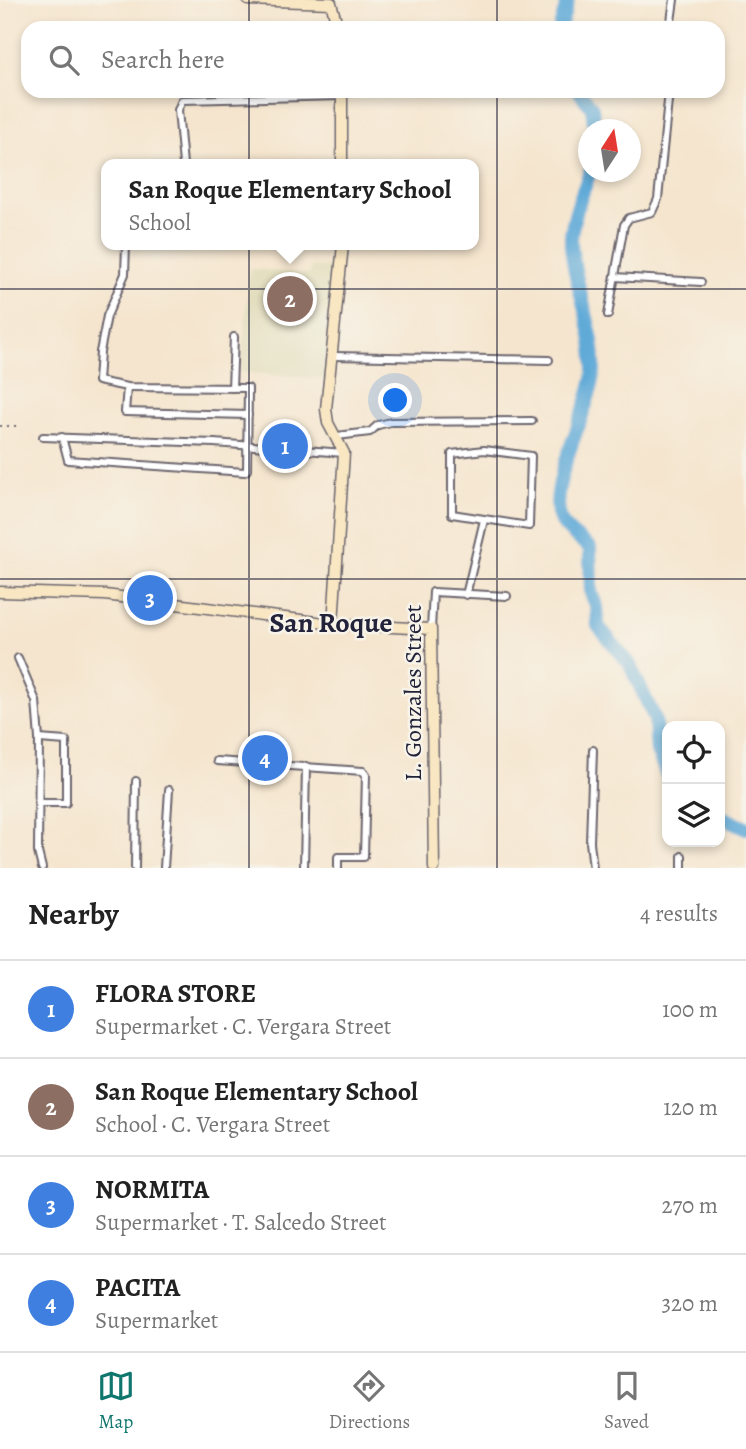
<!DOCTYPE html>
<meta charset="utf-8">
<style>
body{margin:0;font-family:Alegreya,serif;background:#f2f2f2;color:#222}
.controls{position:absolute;right:21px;bottom:21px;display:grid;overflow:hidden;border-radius:14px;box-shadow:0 4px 10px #0003}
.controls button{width:63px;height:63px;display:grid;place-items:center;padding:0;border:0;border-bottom:2px solid #e0e0e0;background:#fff;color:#222;font:35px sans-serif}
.compass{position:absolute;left:578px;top:119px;width:63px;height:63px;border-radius:50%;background:#fff;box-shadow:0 4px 10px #0003;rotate:12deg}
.you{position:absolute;left:396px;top:401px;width:24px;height:24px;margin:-18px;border:5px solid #fff;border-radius:50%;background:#1a73e8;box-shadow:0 0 0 10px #1a73e833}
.badge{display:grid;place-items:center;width:46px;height:46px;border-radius:50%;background:#0f766e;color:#fff;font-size:23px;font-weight:700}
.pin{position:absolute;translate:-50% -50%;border:4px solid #fff;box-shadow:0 2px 7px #0006}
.popup{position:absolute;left:101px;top:159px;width:378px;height:91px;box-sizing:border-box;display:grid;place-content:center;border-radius:14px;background:#fff;filter:drop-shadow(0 2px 5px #0005);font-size:23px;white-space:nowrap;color:#767676}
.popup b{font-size:26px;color:#222}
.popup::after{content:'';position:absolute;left:50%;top:100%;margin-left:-14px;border:14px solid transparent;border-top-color:#fff}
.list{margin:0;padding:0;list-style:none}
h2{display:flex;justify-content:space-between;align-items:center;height:91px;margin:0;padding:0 28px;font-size:30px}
h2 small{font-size:23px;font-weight:400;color:#767676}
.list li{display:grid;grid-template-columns:46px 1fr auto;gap:21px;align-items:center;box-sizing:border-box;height:98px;padding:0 28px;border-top:2px solid #e0e0e0}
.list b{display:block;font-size:26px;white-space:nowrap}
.list p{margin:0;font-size:23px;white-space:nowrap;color:#767676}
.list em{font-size:23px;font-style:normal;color:#767676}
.icon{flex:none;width:38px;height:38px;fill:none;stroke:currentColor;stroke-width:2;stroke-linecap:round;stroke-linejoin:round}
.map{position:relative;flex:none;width:746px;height:868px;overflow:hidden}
.search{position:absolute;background:#fff;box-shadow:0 4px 10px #0003;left:21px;right:21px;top:21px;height:77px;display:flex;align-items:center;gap:18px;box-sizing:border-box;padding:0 24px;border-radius:21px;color:#767676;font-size:26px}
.sheet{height:483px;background:#fff}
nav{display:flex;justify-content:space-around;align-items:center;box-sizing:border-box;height:98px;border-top:2px solid #e0e0e0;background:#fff;font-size:19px;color:#767676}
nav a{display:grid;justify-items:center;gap:4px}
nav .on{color:#0f766e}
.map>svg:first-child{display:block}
.built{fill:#e1dcba}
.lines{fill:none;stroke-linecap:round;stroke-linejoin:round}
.river{stroke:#61aad8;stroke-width:14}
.street-casing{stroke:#6c666e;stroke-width:10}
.secondary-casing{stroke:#6c666e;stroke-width:13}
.path{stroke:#6c666e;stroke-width:2;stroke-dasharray:2 5;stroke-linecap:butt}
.street{stroke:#fff;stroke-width:6}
.secondary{stroke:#f9e7c3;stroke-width:10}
.grid{fill:none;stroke:#22223b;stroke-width:2;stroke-opacity:0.55}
.labels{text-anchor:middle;stroke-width:5;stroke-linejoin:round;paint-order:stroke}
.street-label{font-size:24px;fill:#22223b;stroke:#f7f3e8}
.quarter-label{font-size:28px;font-weight:bold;fill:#22223b;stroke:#f7f3e8}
</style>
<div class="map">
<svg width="746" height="868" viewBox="0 0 746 868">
<rect width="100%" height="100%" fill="#f7f3e8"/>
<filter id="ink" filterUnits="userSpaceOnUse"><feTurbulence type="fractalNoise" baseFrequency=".0143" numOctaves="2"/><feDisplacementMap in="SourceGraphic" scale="14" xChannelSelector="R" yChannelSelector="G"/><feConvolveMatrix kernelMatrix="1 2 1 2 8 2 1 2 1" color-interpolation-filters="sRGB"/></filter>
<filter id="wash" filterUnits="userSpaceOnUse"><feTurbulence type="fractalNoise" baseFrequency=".00686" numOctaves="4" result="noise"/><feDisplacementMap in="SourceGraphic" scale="28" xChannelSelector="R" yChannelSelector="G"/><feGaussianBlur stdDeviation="1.57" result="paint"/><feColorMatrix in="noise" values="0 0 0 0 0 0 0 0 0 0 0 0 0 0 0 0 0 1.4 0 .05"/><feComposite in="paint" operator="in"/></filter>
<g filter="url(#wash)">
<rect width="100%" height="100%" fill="#f5e5ce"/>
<polygon class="built" points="311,266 336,268 327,379 241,372 250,269 310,274"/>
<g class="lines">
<g class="river">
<polyline points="560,28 568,0"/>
<polyline points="579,91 592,108 595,130"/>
<path d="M 590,172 C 583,192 570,222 571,243 C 573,286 600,337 593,379 C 586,416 552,478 558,513 C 561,528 578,538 590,548 L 591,593 L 597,607 L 598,626 L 629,663 L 655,719 L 657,751 L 667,775"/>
<polyline points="720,816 746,828"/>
</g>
</g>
</g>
<g filter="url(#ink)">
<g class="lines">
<defs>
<g id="street">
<polyline points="670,28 674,0"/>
<polyline points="183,164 178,110 182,100 342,96"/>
<polyline points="615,277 701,282"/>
<polyline points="608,315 624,225 629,218 652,212 658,199 669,91"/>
<polyline points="333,356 549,360"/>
<polyline points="127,387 125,412 248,415"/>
<polyline points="232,388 234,337"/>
<polyline points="337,436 370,432 378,425 391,422 532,421"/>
<polyline points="43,437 214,443 344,453"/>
<polyline points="62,437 68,460 245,472 247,470 248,388 127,387 98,381 100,352 107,316 125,274 126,245"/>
<polygon points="484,450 531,456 529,526 452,514 452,454"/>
<polyline points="466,595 484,520"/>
<polyline points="431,629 433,592 507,596"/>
<polyline points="18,658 36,701 39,739 38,852 42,868"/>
<polyline points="217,761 363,771 366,775 364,857 338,857 338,868"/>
<polyline points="38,803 66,803 66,741 39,739"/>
<polyline points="135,868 136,781"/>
<polyline points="164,868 169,790"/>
<polyline points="304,868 306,766"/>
<polyline points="593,868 590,842 593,750"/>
<polyline points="682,868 682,856"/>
</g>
<g id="secondary">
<polyline points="248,0 331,3 338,28"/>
<polyline points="342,91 342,164"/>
<polyline points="0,592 105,595 333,624 431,629 434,868"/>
<polyline points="333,624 344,453 328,423 326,409 343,245"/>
</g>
</defs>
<use href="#street" class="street-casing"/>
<use href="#secondary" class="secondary-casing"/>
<polyline class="path" points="0,426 17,426"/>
<use href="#street" class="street"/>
<use href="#secondary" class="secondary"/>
</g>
</g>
<path class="grid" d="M 249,0 L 249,28M 497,0 L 497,28M 249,91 L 249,868M 497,91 L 497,868M 0,289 L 746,289M 0,579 L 746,579"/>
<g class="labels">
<g class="street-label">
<text transform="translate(413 693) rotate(-90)" y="8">L. Gonzales Street</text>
</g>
<g class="quarter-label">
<text x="331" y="632">San Roque</text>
</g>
</g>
</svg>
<div class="controls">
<button><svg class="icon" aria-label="locate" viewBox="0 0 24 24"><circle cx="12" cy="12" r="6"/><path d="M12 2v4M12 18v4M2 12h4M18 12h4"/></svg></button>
<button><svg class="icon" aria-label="layers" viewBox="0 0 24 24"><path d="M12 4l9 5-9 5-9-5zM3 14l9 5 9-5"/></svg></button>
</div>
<svg class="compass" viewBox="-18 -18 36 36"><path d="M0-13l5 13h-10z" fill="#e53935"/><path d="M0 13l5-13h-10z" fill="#767676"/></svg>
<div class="you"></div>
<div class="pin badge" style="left:285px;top:446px;background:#3f7fe0">1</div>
<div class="pin badge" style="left:290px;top:299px;background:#8d6e63">2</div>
<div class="popup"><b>San Roque Elementary School</b>School</div>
<div class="pin badge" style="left:150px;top:598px;background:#3f7fe0">3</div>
<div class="pin badge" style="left:265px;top:758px;background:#3f7fe0">4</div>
<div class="search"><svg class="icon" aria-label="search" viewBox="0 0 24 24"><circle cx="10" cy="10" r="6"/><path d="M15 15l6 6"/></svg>Search here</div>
</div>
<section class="sheet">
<h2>Nearby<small>4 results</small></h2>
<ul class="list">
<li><span class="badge" style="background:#3f7fe0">1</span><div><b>FLORA STORE</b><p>Supermarket · C. Vergara Street</p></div><em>100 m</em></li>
<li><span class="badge" style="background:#8d6e63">2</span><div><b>San Roque Elementary School</b><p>School · C. Vergara Street</p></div><em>120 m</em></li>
<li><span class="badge" style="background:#3f7fe0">3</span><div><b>NORMITA</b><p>Supermarket · T. Salcedo Street</p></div><em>270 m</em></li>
<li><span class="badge" style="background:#3f7fe0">4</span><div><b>PACITA</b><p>Supermarket</p></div><em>320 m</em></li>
</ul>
</section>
<nav>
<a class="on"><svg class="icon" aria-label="map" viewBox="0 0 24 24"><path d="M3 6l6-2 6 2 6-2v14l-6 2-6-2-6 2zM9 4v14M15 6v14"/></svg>Map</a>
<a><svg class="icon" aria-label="directions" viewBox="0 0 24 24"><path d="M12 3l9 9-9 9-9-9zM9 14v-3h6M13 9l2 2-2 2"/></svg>Directions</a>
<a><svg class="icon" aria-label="saved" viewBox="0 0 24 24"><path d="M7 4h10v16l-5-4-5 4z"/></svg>Saved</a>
</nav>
